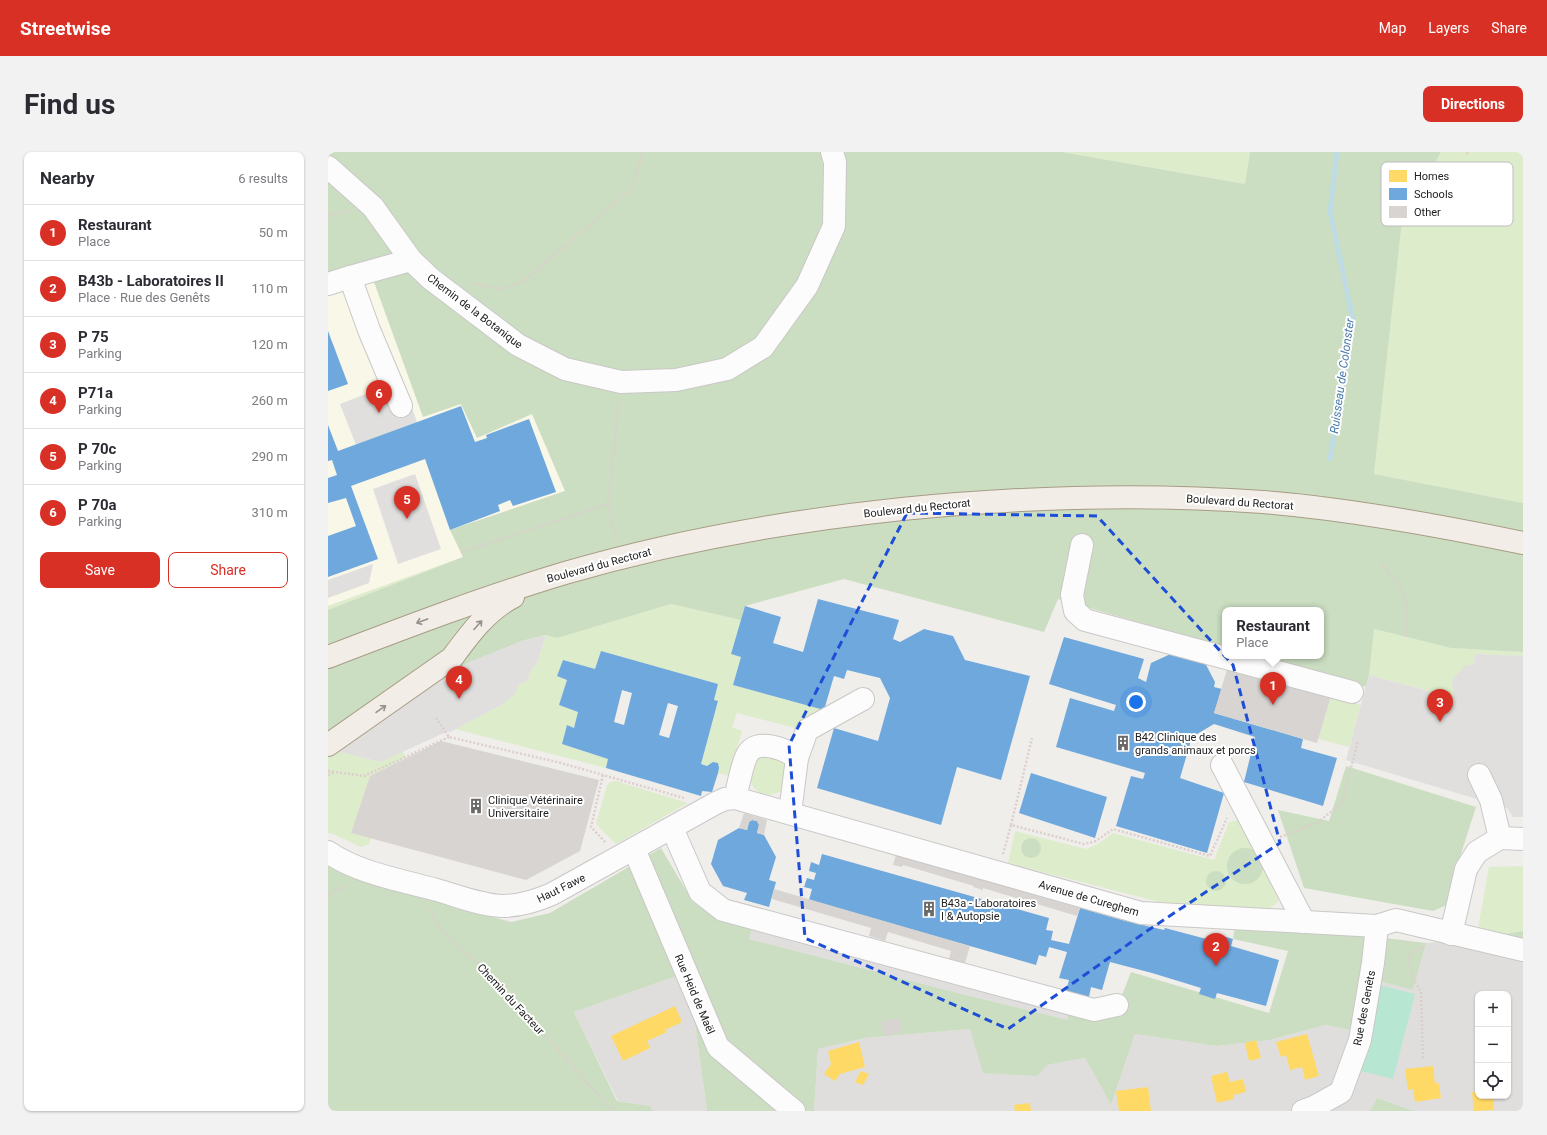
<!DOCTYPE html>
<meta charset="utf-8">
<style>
body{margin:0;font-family:Roboto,sans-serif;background:#f2f2f3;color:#2b2b33}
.controls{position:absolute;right:12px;bottom:12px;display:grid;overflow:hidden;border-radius:8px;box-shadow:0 1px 3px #0004}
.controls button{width:36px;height:36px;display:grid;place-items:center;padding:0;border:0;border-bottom:1px solid #e1e1e2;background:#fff;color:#2b2b33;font:20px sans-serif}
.you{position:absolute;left:808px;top:550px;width:14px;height:14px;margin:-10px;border:3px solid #fff;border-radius:50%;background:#1a73e8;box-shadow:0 0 0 6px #1a73e833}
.badge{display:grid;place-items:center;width:26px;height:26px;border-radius:50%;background:#d93025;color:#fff;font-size:13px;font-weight:700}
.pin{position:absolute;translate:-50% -33px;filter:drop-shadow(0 1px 2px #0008)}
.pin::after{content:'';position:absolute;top:21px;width:14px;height:12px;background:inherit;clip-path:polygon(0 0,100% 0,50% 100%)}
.popup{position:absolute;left:894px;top:455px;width:102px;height:52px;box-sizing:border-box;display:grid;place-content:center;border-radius:8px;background:#fff;filter:drop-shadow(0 1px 3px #0005);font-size:13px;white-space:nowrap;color:#7c7c81}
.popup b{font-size:15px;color:#2b2b33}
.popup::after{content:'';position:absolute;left:50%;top:100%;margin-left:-8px;border:8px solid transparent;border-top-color:#fff}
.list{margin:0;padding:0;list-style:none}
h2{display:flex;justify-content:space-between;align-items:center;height:52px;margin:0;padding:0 16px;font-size:17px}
h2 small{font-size:13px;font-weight:400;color:#7c7c81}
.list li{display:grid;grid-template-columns:26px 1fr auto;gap:12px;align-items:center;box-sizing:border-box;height:56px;padding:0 16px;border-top:1px solid #e1e1e2}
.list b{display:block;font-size:15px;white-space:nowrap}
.list p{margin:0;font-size:13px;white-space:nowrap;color:#7c7c81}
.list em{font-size:13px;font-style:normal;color:#7c7c81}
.actions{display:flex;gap:8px;padding:12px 16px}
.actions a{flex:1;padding:9px 0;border:1px solid #d93025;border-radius:8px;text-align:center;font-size:14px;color:#d93025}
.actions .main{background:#d93025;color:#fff}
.icon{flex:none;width:22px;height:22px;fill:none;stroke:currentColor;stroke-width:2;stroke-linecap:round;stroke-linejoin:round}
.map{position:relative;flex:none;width:1195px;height:959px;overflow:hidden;border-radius:8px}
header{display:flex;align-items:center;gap:24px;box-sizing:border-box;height:56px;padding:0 20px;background:#d93025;color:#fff}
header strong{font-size:19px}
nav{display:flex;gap:22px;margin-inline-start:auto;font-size:14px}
.intro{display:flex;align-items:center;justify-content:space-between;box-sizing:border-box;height:96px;padding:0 24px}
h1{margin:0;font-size:28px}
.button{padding:10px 18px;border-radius:8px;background:#d93025;color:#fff;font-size:14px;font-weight:700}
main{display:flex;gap:24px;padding:0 24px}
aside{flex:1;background:#fff;border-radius:8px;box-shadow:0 1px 3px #0004}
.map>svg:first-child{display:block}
.residential{fill:#dfdedc;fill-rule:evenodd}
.education{fill:#f8f7e8}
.grass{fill:#ddeccb}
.forest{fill:#cbdec1}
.pitch{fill:#b7e6d2}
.parking{fill:#e0dfde}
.homes{fill:#ffd966}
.schools{fill:#6fa8dc;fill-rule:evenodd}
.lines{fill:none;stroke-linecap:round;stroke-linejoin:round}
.stream{stroke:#bfdbe3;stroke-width:5}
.building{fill:#d7d4d2}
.minor-casing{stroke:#c9c8c7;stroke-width:24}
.major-casing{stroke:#a79c86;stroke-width:24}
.path{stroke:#dccecd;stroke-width:2.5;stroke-dasharray:2 2;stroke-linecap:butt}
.minor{stroke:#fdfcfc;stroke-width:22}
.major{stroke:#f3ede7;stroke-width:22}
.oneway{stroke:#95928e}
.marked{fill:none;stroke:#1d4ed8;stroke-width:3;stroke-dasharray:8 5;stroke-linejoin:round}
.labels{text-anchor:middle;stroke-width:4;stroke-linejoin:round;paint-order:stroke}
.street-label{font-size:11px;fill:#222;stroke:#fff}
.poi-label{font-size:11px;fill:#222;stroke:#fff;text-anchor:start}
.water-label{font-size:12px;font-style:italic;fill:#4a7aab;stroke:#fff}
.key{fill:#fff;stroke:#bdbdbd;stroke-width:1}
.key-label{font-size:11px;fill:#222}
</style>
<header>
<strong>Streetwise</strong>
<nav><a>Map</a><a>Layers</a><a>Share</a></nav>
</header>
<div class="intro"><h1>Find us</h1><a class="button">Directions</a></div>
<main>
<aside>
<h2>Nearby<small>6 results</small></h2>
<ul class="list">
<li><span class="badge">1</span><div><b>Restaurant</b><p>Place</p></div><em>50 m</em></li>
<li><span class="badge">2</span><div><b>B43b - Laboratoires II</b><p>Place · Rue des Genêts</p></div><em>110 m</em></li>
<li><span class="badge">3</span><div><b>P 75</b><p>Parking</p></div><em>120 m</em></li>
<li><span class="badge">4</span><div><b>P71a</b><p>Parking</p></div><em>260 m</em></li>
<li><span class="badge">5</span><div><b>P 70c</b><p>Parking</p></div><em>290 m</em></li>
<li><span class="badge">6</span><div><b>P 70a</b><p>Parking</p></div><em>310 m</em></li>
</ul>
<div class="actions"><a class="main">Save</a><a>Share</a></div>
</aside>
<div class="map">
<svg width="1195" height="959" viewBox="0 0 1195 959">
<rect width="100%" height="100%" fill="#f0eeeb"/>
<g class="residential">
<path d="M 1148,787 L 1195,796 L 1195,959 L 1086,959 L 1049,946 L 1042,959 L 486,959 L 490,897 L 537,886 L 642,877 L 719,913 L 757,906 L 783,953 L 807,882 L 889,894 L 942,888 L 997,873 L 1028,879 L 1039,826 L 1085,838 L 1098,791 ZM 1150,842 L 1180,842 L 1180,944 L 1150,944 Z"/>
<polygon points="360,820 379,959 325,959 322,954 290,949 246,860"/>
</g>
<polygon class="education" points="46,130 95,264 133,252 149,286 204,262 237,339 123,378 135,405 0,454 0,137"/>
<g class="grass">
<polygon points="734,0 922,0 917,32"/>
<polygon points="1113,0 1195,0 1195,351 1046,322 1074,69"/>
<polygon points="135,405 0,458 0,454"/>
<polygon points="343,452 413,468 403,502 413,505 405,533 496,558 467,576 409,561 404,575 414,579 401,624 390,621 389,611 385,610 379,614 373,612 390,550 386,548 390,532 273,499 267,517 235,508 229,524 239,528 231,553 250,560 246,576 239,574 234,592 280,607 278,616 127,577 173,553 189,534 200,528 202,520 209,511 218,483 229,486"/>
<polygon points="1045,477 1123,496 1195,500 1195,504 1147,502 1146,513 1127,546 1041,523"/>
<polygon points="1003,544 1033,553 1021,595 990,587"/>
<polygon points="8,599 53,610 75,599 78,606 42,624 23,681 43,686 41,692 33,695 3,681 0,681 0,605"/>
<path d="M 438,602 L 458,611 L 456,637 C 425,659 406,612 438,602 Z"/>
<polygon points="288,629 360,651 288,692 268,672 279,633 282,630"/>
<polygon points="915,667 952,733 950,750 941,757 831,750 680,711 687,679 758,697 770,692 785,681 886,708 901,670"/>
<polygon points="1195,714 1195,779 1148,787 1161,715"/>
</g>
<g class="forest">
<polygon points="0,0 734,0 917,32 922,0 1113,0 1074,69 1046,322 1195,351 1195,500 1123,496 1046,477 1041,523 1038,535 928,504 993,504 993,458 897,458 897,495 730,447 716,480 516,427 417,454 413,468 343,452 229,486 217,483 194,489 140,511 8,588 0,585 0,458 135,405 122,378 237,339 204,262 149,286 133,252 95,265 46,130 0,137"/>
<polygon points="1018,614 1148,655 1131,708 1121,752 1105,759 976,736 950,658 1001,669"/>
<circle cx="703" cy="696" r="10"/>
<circle cx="917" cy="714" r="18"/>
<polygon points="333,696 365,750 383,762 425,773 422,787 634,842 739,867 743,855 789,856 803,820 941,861 960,799 905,787 907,774 1001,779 1098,791 1085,838 1039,826 1028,879 997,873 942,888 889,894 807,882 783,953 757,906 719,913 709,924 655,921 642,877 537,886 490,897 486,959 379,959 360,820 246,860 289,949 322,954 325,959 0,959 0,708 67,738 183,770 222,761"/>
<circle cx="888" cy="729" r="10"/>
<polygon points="1195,779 1195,796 1148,787"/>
<polygon points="1049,946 1086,959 1042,959"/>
</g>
<polygon class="pitch" points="1051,833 1087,842 1065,927 1029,918"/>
<g class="parking">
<polygon points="74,228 89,270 28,293 12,252"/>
<polygon points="87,322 113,397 70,412 45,337"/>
<polygon points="45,412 41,431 0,446 0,428"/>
<polygon points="218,483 209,511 202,520 200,528 189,534 188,541 173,553 122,580 120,579 53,610 8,599 99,535 140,511 194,489"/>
<polygon points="1147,502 1195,504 1195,665 1185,665 1179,656 1018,608 1041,523 1126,546 1124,528 1138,513 1146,513"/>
<polygon points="425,773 743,855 739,868 634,842 421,787"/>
</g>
<g class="homes">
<polygon points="347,854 354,870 337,878 339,880 319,889 322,896 295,909 283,884"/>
<polygon points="979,882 991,924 977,928 974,915 962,918 958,903 953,905 948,890"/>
<polygon points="928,888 933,906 921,909 917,891"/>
<polygon points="531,890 537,915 512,922 507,929 496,922 503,912 500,899"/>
<polygon points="1105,914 1107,932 1111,931 1113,946 1087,950 1085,937 1080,938 1077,917"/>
<polygon points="533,919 541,922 535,933 527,930"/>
<polygon points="899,920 902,930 915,927 918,940 905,943 906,947 889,951 883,924"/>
<polygon points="820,935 823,959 791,959 788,939"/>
<polygon points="1144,940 1150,940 1150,944 1165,944 1166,958 1146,959"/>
<polygon points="702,951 703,959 687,959 686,953"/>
</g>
<g class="schools">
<polygon points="0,179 20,232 0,239"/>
<polygon points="133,254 147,290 159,286 158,283 201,267 228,340 185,354 182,348 170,353 172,359 122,378 97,307 23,334 50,407 0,425 0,384 28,374 18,346 0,351 0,326 9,323 4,308 0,309 0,273 10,299"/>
<polygon points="490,447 571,468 565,487 572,490 596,477 625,484 637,508 702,524 673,628 629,615 613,673 489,636 506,576 550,589 562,546 552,526 519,518 516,527 506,524 496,558 405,533 413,505 403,502 417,454 453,465 445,491 475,500"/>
<polygon points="736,485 816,507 810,526 818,530 823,511 847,500 875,507 887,530 886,535 894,537 886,561 975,587 973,596 1009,606 995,654 916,630 927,585 886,572 864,585 852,626 896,641 879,701 788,674 803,624 815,627 817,621 728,595 742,546 786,559 788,553 721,532"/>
<path d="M 273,499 L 390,532 L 386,548 L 390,549 L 373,612 L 379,614 L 385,610 L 390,611 L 391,616 L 390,621 L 384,640 L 374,639 L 373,644 L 278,616 L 280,607 L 234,592 L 239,573 L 246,576 L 250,560 L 231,553 L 239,528 L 229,524 L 235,508 L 267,517 ZM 294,538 L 304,541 L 296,573 L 286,570 ZM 340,551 L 350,554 L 341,586 L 331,583 Z"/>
<polygon points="703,621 779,645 767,686 691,661"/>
<polygon points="424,668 429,669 431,673 429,681 436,683 448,705 441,728 448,730 441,755 416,748 419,741 395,734 383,712 390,688 411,676 419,678 421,670"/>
<polygon points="494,702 721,766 718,778 725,779 723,788 741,792 752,756 794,768 836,778 837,776 886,789 888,782 905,787 903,794 951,808 938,854 889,841 887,847 871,842 873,836 824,821 782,810 774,838 763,835 761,845 738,839 741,828 731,826 739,800 721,795 718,805 711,803 708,813 481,748 484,737 476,735 479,726 486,728 488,721 481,719 483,710 491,713"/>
</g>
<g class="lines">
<polyline class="stream" points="1002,307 1025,168 1002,59 1009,0"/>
</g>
<g class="building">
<polygon points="900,514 1003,544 989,591 886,561"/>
<polygon points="113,589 271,628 252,699 198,728 23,681 42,624"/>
<polygon points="416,661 439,668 436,683 429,681 431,673 429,669 424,668 421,670 419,678 411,676"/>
<polygon points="568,703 752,756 749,764 655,736 655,738 645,735 646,734 575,713 574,715 565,713"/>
<polygon points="446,737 642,794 637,811 621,807 623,799 560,780 557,789 541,784 543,776 444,747"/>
<polygon points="571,866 574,880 556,884 553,870"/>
</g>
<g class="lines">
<defs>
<g id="minor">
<polyline points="0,15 45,55 83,108"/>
<polyline points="22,125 83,108 103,127 190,193 237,217 293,230 348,228 399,217 435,195 479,134 506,74 507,10 504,0"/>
<polyline points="0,132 22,125 41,178 73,254"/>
<polyline points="754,393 744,443 747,459 757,468 1024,540"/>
<polyline points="469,606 479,578 535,547"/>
<polyline points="894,613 976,770"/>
<polyline points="1151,623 1163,648 1172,686"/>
<path d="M 407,646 C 410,635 414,612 419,603 C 428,585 457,597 469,606 L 462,661"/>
<polyline points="344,676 372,740 395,758 766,858 789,853"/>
<polyline points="306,697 390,895 466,959"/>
<path d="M 0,700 C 30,721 73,728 109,738 C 130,744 152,753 174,754 C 192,754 208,749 224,742 L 388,651 L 397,647 L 407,646 L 813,761 L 1049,774 L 1068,768 L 1195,798"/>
<polyline points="1123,782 1138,717 1149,700 1172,686 1195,687"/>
<polyline points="975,959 986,955 1013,940 1032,888 1045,811 1049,774"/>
</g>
<g id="major">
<path d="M 0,505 C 78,475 157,445 237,421 C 347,389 460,369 574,357 C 694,345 814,341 935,350 C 1022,357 1109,373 1195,391"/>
<path d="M 0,593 L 124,506 C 141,483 159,458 185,445"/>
</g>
</defs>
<use href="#minor" class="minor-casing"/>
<use href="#major" class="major-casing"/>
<g class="path">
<polyline points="1139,2 1140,0"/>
<polyline points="0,63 21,59"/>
<polyline points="144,132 174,137 196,129 304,36 315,0"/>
<polyline points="288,388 280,352 291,248"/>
<polyline points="133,400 280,352"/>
<polyline points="1053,411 1073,435 1078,452 1078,485"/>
<polyline points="108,566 121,585 233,611 356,646"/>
<polyline points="0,619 36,624 121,585"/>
<polyline points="0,623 7,620"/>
<polyline points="275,623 263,675 278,691"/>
<polyline points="683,673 704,586"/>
<polyline points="952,685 991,670 1014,650 1030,589"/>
<polyline points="675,702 683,673 756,692 768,689 785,677 882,704 899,666"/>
<polyline points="0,743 21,733"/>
<polyline points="101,757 114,779 162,822 285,959"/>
<polyline points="1095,906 1093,840 1084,824 1081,807 1085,799 1097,796"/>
</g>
<use href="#minor" class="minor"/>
<use href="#major" class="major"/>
</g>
<defs><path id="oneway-shaft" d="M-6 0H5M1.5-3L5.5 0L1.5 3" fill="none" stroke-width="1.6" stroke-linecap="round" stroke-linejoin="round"/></defs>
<g class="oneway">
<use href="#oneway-shaft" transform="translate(94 469) rotate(160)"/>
<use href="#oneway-shaft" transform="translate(150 473) rotate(-48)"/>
<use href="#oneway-shaft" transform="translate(53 557) rotate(-35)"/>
</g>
<path class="marked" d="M 579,361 L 769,364 L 905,513 L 952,691 L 819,779 L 680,877 L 477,786 L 461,593 Z"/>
<defs>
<symbol id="building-bare" viewBox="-9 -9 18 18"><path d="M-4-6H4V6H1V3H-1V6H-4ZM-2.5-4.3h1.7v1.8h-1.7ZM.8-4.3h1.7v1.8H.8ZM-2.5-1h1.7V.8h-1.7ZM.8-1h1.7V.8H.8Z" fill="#6a6968" stroke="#fff" stroke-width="2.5" paint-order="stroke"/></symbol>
</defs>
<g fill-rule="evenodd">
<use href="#building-bare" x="784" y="580" width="22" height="22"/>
<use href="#building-bare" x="137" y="643" width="22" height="22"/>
<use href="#building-bare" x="590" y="746" width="22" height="22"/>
</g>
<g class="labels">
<g class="street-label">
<text transform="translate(147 159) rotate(37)" y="4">Chemin de la Botanique</text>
<text transform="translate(912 350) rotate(4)" y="4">Boulevard du Rectorat</text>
<text transform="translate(589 356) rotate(-6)" y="4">Boulevard du Rectorat</text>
<text transform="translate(271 413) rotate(-15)" y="4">Boulevard du Rectorat</text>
<text transform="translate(233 736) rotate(-26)" y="4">Haut Fawe</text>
<text transform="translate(761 746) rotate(16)" y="4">Avenue de Cureghem</text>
<text transform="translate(367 842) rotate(67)" y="4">Rue Heid de Maël</text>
<text transform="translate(183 847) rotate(47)" y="4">Chemin du Facteur</text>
<text transform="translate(1036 856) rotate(-79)" y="4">Rue des Genêts</text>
</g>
<g class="poi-label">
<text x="807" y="589">B42 Clinique des<tspan x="807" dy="13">grands animaux et porcs</tspan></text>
<text x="160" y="652">Clinique Vétérinaire<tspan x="160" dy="13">Universitaire</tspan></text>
<text x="613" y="755">B43a - Laboratoires<tspan x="613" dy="13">I &amp; Autopsie</tspan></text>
</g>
<g class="water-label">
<text transform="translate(1014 224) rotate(-82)" y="4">Ruisseau de Colonster</text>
</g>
</g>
<rect x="1053" y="10" width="132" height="64" rx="6" class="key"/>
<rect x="1061" y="18" width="18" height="12" fill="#ffd966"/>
<rect x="1061" y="36" width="18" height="12" fill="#6fa8dc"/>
<rect x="1061" y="54" width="18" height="12" fill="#d7d4d2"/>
<g class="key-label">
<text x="1086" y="28">Homes</text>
<text x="1086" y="46">Schools</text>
<text x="1086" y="64">Other</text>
</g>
</svg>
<div class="controls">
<button>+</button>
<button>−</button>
<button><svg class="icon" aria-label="locate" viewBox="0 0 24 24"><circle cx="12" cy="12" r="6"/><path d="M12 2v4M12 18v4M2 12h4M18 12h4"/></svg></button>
</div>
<div class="you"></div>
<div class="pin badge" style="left:945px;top:553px">1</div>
<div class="popup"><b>Restaurant</b>Place</div>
<div class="pin badge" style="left:888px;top:814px">2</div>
<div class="pin badge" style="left:1112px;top:570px">3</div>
<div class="pin badge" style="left:131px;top:547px">4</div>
<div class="pin badge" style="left:79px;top:367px">5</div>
<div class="pin badge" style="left:51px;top:261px">6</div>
</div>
</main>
